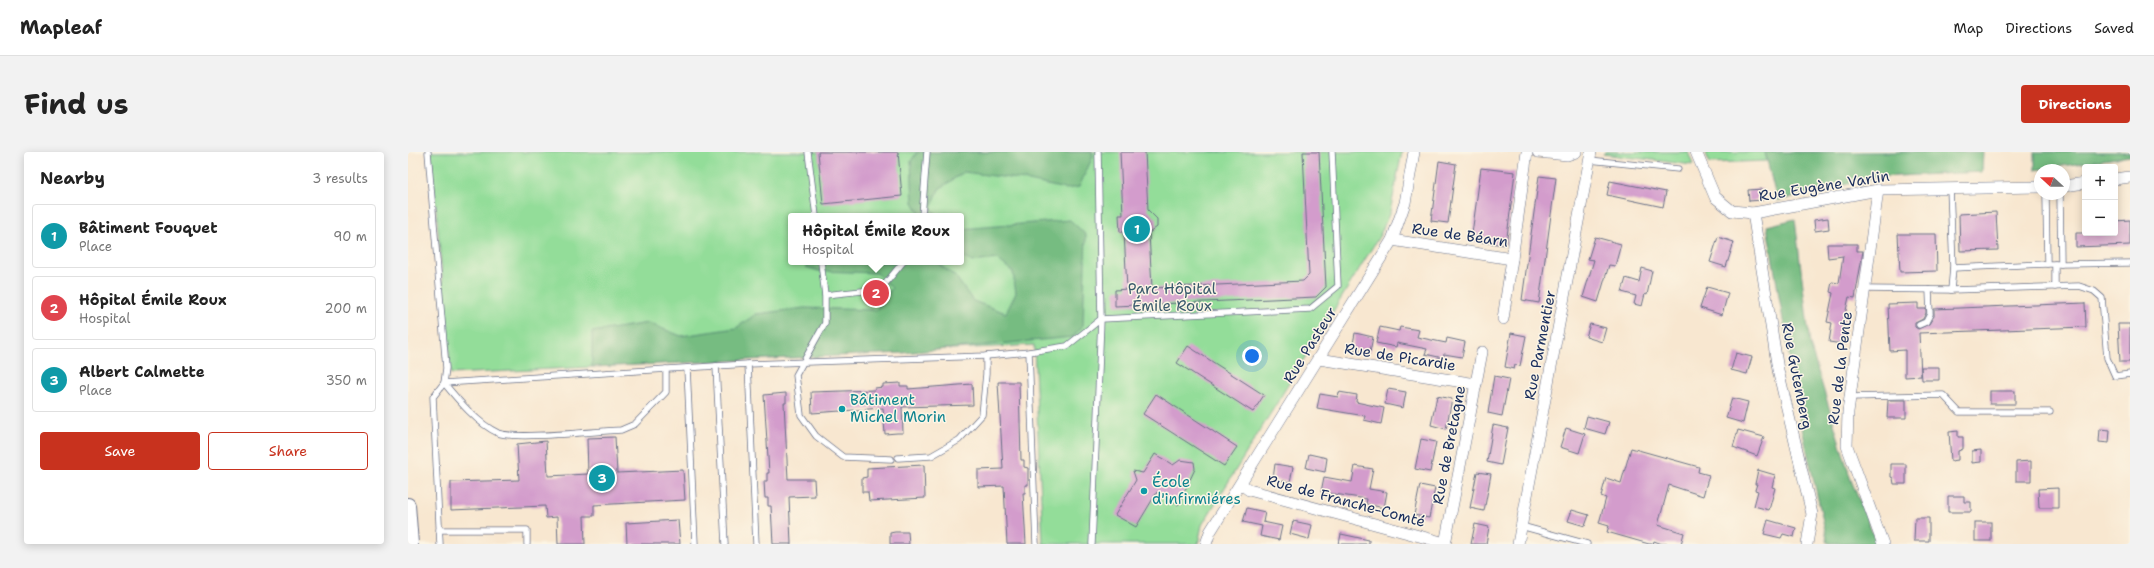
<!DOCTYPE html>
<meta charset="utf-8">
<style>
body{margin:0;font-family:"Shantell Sans",sans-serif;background:#f2f2f2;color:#222}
.controls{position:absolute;right:12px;top:12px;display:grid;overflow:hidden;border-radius:4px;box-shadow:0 2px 10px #0003}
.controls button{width:36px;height:36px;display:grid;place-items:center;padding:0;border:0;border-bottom:1px solid #e0e0e0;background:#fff;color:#222;font:20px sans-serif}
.compass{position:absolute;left:1626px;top:12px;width:36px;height:36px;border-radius:50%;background:#fff;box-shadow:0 2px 10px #0003;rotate:291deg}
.you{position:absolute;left:844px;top:204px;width:14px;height:14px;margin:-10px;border:3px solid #fff;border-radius:50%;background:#1a73e8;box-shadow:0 0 0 6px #1a73e833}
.badge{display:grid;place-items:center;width:26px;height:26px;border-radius:50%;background:#c8321e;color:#fff;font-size:13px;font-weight:700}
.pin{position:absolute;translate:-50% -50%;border:2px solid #fff;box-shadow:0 1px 4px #0006}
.popup{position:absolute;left:380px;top:61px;width:176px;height:52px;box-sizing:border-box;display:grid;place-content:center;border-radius:4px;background:#fff;filter:drop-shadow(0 1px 3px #0005);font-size:13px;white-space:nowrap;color:#767676}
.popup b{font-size:15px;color:#222}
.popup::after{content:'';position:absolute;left:50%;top:100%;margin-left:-8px;border:8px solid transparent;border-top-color:#fff}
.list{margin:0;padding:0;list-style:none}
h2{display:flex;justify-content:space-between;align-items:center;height:52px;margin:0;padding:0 16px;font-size:17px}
h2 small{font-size:13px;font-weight:400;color:#767676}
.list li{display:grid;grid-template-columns:26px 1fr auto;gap:12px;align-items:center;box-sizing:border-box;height:64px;margin:0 8px 8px;padding:0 8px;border:1px solid #e0e0e0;border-radius:4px}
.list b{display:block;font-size:15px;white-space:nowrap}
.list p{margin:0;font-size:13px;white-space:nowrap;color:#767676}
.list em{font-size:13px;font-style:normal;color:#767676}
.actions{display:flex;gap:8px;padding:12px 16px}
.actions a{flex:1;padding:9px 0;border:1px solid #c8321e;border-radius:4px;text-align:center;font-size:14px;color:#c8321e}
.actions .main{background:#c8321e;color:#fff}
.map{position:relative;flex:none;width:1722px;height:392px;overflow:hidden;border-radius:4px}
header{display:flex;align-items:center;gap:24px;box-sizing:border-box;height:56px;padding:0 20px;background:#fff;border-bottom:1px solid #e0e0e0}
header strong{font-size:19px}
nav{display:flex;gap:22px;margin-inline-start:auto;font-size:14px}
.intro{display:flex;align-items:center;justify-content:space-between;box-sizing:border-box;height:96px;padding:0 24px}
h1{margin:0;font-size:28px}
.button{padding:10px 18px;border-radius:4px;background:#c8321e;color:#fff;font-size:14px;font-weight:700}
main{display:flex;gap:24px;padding:0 24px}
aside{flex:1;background:#fff;border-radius:4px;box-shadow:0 2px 10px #0003}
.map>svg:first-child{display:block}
.green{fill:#93dd99;stroke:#57867c;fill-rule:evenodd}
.forest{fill:#76bc81;stroke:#487670}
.building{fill:#d39ccc}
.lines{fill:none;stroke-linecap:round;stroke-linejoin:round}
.service-casing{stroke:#686f86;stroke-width:7}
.minor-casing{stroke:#686f86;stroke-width:12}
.tertiary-casing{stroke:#686f86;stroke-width:16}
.service{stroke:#fff;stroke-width:5.5}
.minor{stroke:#fff;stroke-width:11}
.tertiary{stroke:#fff;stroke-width:14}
.culture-dot{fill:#0f9aa8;stroke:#fcf5e5;stroke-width:1.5}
.labels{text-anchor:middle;stroke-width:3;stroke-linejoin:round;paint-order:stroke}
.street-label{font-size:15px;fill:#1b2f5e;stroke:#fcf5e5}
.park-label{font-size:15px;fill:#395a6d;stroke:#fcf5e5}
.culture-label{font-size:15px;fill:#0d838f;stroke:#fcf5e5;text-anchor:start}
</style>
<header>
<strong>Mapleaf</strong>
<nav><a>Map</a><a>Directions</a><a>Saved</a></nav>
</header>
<div class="intro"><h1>Find us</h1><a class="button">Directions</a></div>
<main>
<aside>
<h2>Nearby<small>3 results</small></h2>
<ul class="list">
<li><span class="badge" style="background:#0f9aa8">1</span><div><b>Bâtiment Fouquet</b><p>Place</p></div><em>90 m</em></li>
<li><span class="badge" style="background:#e0444e">2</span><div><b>Hôpital Émile Roux</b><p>Hospital</p></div><em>200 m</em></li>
<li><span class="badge" style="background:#0f9aa8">3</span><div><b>Albert Calmette</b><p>Place</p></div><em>350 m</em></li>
</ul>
<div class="actions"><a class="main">Save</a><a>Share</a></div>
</aside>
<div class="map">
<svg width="1722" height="392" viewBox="0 0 1722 392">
<rect width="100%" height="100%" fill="#fcf5e5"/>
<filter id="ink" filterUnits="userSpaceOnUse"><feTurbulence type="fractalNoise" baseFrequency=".025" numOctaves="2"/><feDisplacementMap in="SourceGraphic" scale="8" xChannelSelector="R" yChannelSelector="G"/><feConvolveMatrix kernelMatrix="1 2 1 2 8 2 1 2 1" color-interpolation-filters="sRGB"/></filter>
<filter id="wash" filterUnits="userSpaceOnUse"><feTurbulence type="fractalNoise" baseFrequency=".012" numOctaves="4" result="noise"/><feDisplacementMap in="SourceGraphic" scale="16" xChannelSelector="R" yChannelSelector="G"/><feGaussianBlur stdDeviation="0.9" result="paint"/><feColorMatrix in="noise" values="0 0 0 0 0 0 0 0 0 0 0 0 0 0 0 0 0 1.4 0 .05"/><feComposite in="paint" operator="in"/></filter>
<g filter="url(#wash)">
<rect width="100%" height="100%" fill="#f8e7d0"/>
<g class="green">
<path d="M 23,0 L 994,0 L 982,60 L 972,83 L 794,373 L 790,392 L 635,392 L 626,193 L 43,222 ZM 383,64 L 553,64 L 553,110 L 383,110 Z"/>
<polygon points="1197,0 1280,0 1285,13 1195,2"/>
<polygon points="1297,0 1357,0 1359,9 1302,11"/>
</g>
<g class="forest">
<polygon points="509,0 684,0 685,4 671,35 657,37 617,28 556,20 531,37 523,56 531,64 513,64 505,50 503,9"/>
<polygon points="1357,0 1575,0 1574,20 1469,25 1369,49"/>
<polygon points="1627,0 1722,0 1722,4 1627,18"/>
<polygon points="1387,67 1402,193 1443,328 1469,392 1420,391 1392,268 1359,74"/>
<polygon points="662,68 678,83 675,173 665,185 495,201 184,215 184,180 240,171 273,184 328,176 348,162 396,156 468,158 484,136 469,121 411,119 398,115 401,110 528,110 548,125 565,149 598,161 608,141 605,120 589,107 564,110 553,103 553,77"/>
</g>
<g id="blocks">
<g class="building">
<polygon points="410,0 490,0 494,44 415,52"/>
<polygon points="712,0 737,0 740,58 749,67 749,75 741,81 744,136 895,129 901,123 895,0 911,0 918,135 908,145 707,154 707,138 719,137 716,80 712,80 711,63 715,63"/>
<polygon points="1031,9 1048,12 1040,71 1023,69"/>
<polygon points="1073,16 1107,20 1098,93 1063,89"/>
<polygon points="1131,24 1148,26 1131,151 1114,148"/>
<polygon points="1202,29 1258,40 1255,55 1199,43"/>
<polygon points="1355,37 1355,48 1341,49 1340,38"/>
<polygon points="1588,60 1590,98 1552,99 1551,62"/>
<polygon points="1420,66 1421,77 1407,79 1406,68"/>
<polygon points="1722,68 1722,93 1668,95 1668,81 1707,81 1707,69"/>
<polygon points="1490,82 1528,82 1529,119 1492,120"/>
<polygon points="1187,85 1213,92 1207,114 1201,113 1190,150 1175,145 1186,108 1180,107"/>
<polygon points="1310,85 1326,90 1318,115 1302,110"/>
<polygon points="1419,92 1449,92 1449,99 1455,99 1447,146 1441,145 1434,176 1437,177 1435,192 1421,190 1424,171 1419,170 1425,141 1422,140 1424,130 1431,131 1435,104 1420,106"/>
<polygon points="1234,116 1244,119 1239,143 1237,142 1234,154 1226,152 1228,144 1214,140 1218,126 1231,130"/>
<polygon points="1299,135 1320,141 1314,163 1292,156"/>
<polygon points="1510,151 1510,157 1518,157 1518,161 1515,167 1507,171 1507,175 1510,177 1521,172 1526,164 1526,157 1677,151 1678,175 1511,181 1513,224 1497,225 1497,198 1482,199 1480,152"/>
<polygon points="1182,172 1198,176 1194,190 1178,185"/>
<polygon points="1710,172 1722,172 1722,210 1712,210"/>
<polygon points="972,175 991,179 992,175 1011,178 1009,185 1038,191 1039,186 1057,190 1054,205 1036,202 1035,206 1017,202 1019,197 989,191 988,195 968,191"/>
<polygon points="947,181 965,185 962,200 944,197"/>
<polygon points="1103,181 1118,184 1112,214 1107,213 1106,217 1097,215"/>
<polygon points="780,194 856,243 845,260 769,211"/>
<polygon points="1328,201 1344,205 1339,222 1323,218"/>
<polygon points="1513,215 1531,215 1531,228 1514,228"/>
<polygon points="1086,224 1101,227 1094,264 1080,261"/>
<polygon points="590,230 611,230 613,308 616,308 616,315 620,316 620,333 617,333 617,341 615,341 618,392 599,392 596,334 570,335 570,318 595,317"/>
<polygon points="492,231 492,234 500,234 500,237 564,232 565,253 494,255 495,281 489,281 477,282 475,256 404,261 403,240 467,238 467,236 475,235 475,232"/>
<polygon points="980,237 998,240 995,256 977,252"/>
<rect x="1582" y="239" width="25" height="13"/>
<polygon points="931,240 949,243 948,250 976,256 973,272 956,268 957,264 909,256 912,242 930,245"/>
<polygon points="378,241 378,251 376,251 380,327 406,327 407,344 381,345 383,392 365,392 363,354 360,354 360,346 357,346 356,329 359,329 359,321 361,321 356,243"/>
<polygon points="748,242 829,295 816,314 735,262"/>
<polygon points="1029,244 1044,247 1038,277 1023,273"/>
<polygon points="1324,246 1340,250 1335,271 1318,266"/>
<polygon points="1480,248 1498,248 1498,266 1479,266"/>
<polygon points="1179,264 1201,270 1197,282 1176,276"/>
<polygon points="1085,273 1100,276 1093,313 1079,310"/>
<polygon points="1158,276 1177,282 1171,301 1152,295"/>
<polygon points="1692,277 1702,278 1701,291 1691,290"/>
<polygon points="1330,278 1356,285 1349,304 1325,295"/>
<polygon points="1550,279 1550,285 1555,285 1555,297 1550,299 1550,308 1543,309 1541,280"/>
<polygon points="207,285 209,321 275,318 277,348 186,353 186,364 176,364 177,392 150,392 149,365 138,366 137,354 43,358 43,330 111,328 109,292 138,289 140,324 180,322 179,286"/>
<polygon points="1013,287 1028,290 1022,320 1007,317"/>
<polygon points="1223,296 1291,315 1290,320 1301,323 1295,344 1261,333 1250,373 1276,381 1273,392 1254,392 1246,389 1245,392 1241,392 1199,380 1201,374 1191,371 1198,346 1193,344 1198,326 1213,331"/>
<polygon points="1573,298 1573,310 1564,311 1564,299"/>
<polygon points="747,302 765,313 772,308 786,310 787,317 770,353 749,340 728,375 707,363 728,328 725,319 735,321"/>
<polygon points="901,302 919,306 917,320 898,316"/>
<polygon points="1623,309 1623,329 1608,329 1608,310"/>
<polygon points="867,312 885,315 882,330 865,327"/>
<polygon points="1483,312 1498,312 1498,332 1486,332 1485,326 1483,325"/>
<polygon points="516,313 517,346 461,349 460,340 454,340 454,326 459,325 459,316"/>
<polygon points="947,314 965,317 961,337 979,340 976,356 958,352 959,347 913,340 916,325 944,330"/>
<polygon points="1350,318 1367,323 1364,335 1367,336 1361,358 1346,354 1350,339 1347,338 1349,332 1347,332"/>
<polygon points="1069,320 1083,322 1076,359 1062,356"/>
<polygon points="1012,333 1027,336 1021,366 1006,363"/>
<polygon points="1650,336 1650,356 1631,356 1630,337"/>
<polygon points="1540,344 1556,344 1556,350 1563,350 1563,360 1540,360"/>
<polygon points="839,356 857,360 855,370 874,374 871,388 852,384 854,374 835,370"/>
<polygon points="1164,358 1181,363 1177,374 1160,369"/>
<polygon points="1507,366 1521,366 1521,389 1506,389"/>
<polygon points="270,368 272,392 219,392 218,371"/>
<polygon points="1360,368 1388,376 1386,385 1375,382 1373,386 1356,382"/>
<polygon points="885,369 904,373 901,387 882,382"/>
<rect x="1567" y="370" width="16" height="19"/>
<polygon points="1067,372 1081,375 1078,392 1063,392"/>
<polygon points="487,380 500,380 501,392 482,392 482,381"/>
<polygon points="933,382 961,388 961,392 931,392"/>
</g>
</g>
</g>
<g filter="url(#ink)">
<use href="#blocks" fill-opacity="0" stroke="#686f86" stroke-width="1"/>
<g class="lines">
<defs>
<g id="service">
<polyline points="20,0 38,216 36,231 340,212 578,204 621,200 659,194 693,167 902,157 930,134 924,0"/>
<polyline points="400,0 408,64"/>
<polyline points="1181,8 1270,17"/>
<polyline points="1638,42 1639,112 1653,112 1652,42"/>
<polyline points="514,64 519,0"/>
<polyline points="413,110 417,143 417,171 388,223 393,263 408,284 435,305 483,307"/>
<polyline points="1647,112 1647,135"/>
<polyline points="1653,112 1722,111"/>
<polyline points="1545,116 1639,112"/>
<polyline points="1456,137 1543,138 1545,116 1542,36"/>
<polyline points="1543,138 1671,134 1686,139 1694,146 1699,206 1707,224 1722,222"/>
<polyline points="417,143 473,137 495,110"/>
<polyline points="1511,173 1518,170 1522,162 1521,138"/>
<polyline points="621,200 628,392"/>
<polyline points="340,212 348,392"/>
<polyline points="308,214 317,392"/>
<polyline points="279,216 287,392"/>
<polyline points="1442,245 1535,243 1551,260 1642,260"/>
<polyline points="490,306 523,304 551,288 574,263 578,222 578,204"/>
<polyline points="1113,374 1179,392"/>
<polyline points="31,378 119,378 119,392"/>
<path d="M 32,392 L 25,245 L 36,231 C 50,248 70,272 90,281 C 107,288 190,279 213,278 L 227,272 L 258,240 L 258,217"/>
<polyline points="684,392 693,167 690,0"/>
</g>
<g id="minor">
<polyline points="1130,0 1159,3 1168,0"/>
<polyline points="1288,0 1307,45 1324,59 1345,61 1470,38 1632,35"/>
<polyline points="1707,27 1722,25"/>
<polyline points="1656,34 1677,31"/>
<polyline points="1470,38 1440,260 1439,294 1475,392"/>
<polyline points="1345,61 1370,218 1404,362 1399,392"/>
<polyline points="984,88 1104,107 1119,0"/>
<polyline points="1095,167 1104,107"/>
<polyline points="911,207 1068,232"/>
<polyline points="833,332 841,338 1037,391"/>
<polyline points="798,392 802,380 984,88 997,51 1006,0"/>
<polyline points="1037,392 1074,200"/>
<polyline points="1110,392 1183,0"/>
</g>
<polyline id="tertiary" points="0,353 3,392"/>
</defs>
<use href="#service" class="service-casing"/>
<use href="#minor" class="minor-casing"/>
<use href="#tertiary" class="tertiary-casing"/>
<use href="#service" class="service"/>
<use href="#minor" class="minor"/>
<use href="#tertiary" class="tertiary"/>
</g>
</g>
<g class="culture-dot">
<circle cx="434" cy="257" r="4"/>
<circle cx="736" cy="339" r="4"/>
</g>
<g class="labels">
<g class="street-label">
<text transform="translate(1416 34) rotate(-9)" y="5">Rue Eugène Varlin</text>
<text transform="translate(1052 83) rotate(8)" y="5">Rue de Béarn</text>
<text transform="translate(902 193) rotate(-58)" y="5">Rue Pasteur</text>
<text transform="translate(1132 193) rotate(-79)" y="5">Rue Parmentier</text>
<text transform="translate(992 205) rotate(9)" y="5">Rue de Picardie</text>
<text transform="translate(1432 216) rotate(-83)" y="5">Rue de la Pente</text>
<text transform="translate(1389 224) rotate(79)" y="5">Rue Gutenberg</text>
<text transform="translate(1041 293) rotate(-79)" y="5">Rue de Bretagne</text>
<text transform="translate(938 349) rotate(15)" y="5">Rue de Franche-Comté</text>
</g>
<g class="park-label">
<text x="764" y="142">Parc Hôpital<tspan x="764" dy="17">Émile Roux</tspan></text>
</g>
<g class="culture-label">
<text x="442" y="253">Bâtiment<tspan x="442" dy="17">Michel Morin</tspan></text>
<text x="744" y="335">École<tspan x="744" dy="17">d'infirmiéres</tspan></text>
</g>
</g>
</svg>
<div class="controls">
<button>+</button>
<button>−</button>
</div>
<svg class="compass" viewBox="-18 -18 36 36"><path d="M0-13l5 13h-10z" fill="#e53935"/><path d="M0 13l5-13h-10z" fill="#767676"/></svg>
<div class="you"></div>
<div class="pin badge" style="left:729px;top:77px;background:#0f9aa8">1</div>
<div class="pin badge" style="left:468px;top:141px;background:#e0444e">2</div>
<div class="popup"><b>Hôpital Émile Roux</b>Hospital</div>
<div class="pin badge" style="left:194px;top:326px;background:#0f9aa8">3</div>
</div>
</main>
